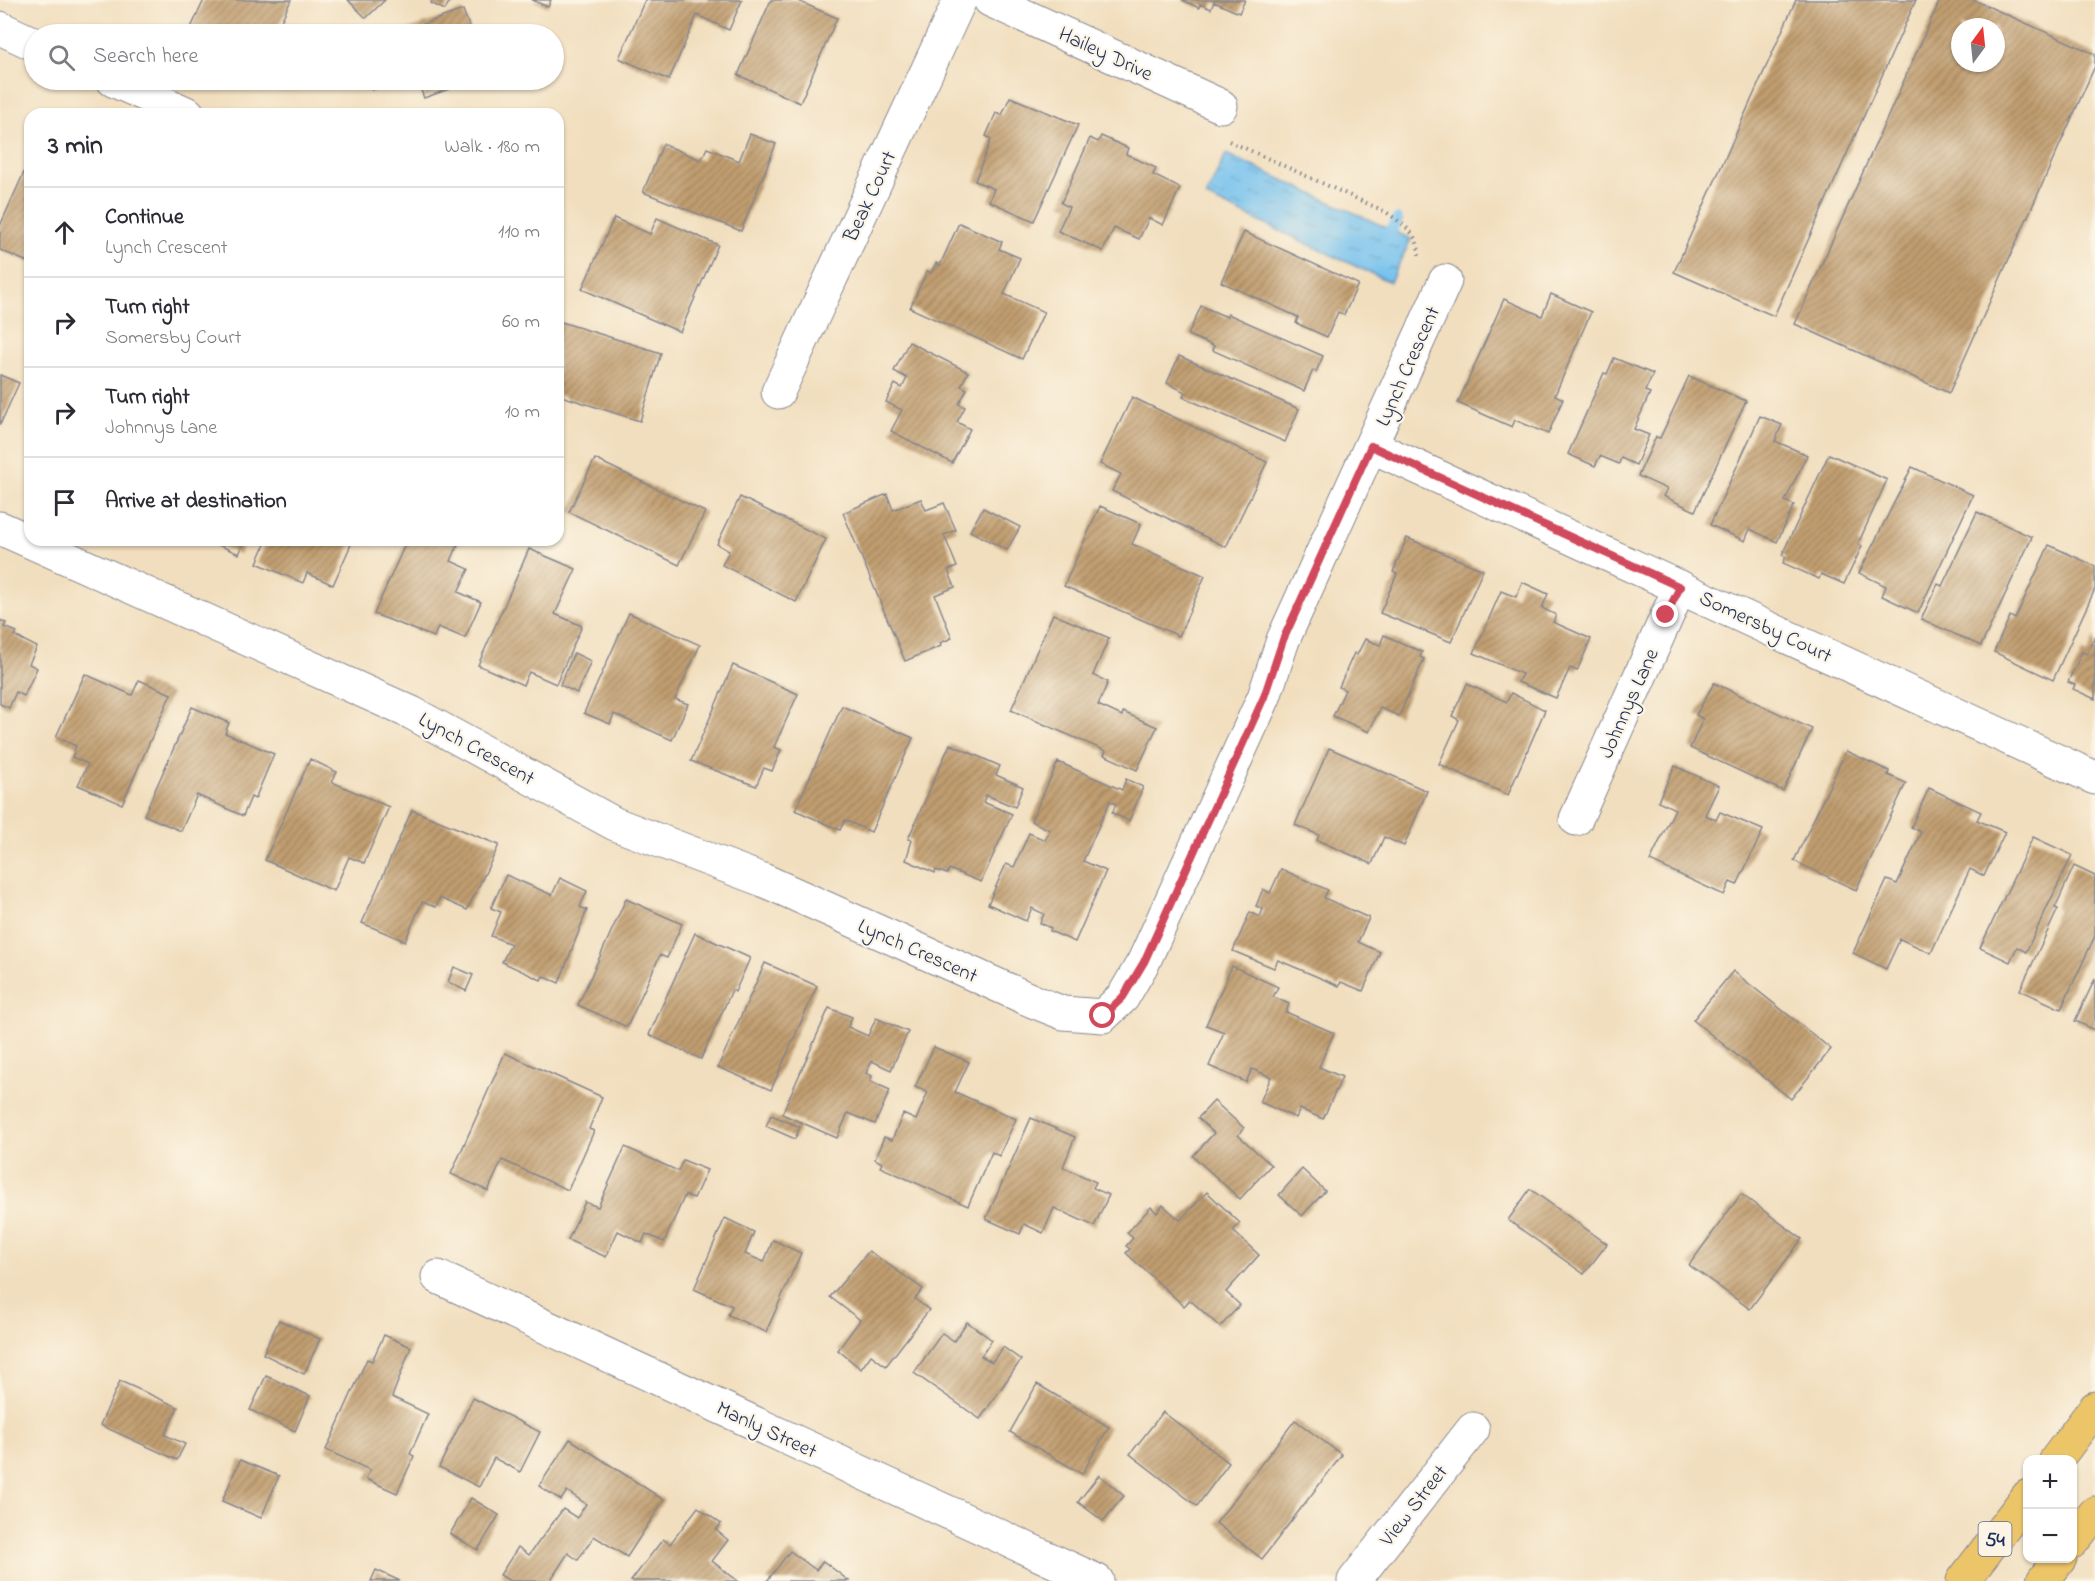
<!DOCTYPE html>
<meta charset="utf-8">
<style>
body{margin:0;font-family:"Indie Flower",sans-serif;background:#f2f2f3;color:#2b2b33}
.controls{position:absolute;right:18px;bottom:18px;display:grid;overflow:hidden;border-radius:12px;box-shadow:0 2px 4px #0004}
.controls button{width:54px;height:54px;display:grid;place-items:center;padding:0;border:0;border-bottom:2px solid #e1e1e2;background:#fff;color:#2b2b33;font:30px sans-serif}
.compass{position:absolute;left:1951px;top:18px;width:54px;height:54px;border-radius:50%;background:#fff;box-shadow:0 2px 4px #0004;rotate:15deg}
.stop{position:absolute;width:18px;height:18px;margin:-14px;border:4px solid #d1495b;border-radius:50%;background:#fff}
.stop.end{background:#d1495b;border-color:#fff;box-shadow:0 2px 6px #0008}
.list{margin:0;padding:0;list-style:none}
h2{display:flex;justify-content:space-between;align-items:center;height:78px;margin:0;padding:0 24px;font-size:26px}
h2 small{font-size:20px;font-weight:400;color:#7c7c81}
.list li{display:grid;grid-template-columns:39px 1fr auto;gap:18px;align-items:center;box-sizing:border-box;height:90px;padding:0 24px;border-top:2px solid #e1e1e2}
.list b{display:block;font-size:22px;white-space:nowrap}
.list p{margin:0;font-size:20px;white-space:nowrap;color:#7c7c81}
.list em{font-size:20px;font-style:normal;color:#7c7c81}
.icon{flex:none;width:33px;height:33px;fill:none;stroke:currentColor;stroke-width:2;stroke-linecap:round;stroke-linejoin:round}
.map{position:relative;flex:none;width:2095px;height:1581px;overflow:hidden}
.search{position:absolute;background:#fff;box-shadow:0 2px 4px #0004;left:24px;top:24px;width:540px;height:66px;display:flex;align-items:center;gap:15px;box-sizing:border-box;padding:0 21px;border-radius:33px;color:#7c7c81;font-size:22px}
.panel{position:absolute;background:#fff;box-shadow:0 2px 4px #0004;left:24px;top:108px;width:540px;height:438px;border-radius:18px}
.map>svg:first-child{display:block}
.water{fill:url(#water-ripples);stroke:#4878a6;stroke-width:1.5}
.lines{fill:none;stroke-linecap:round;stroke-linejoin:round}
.stream{stroke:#74c1ee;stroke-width:12}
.building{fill:url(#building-hatch);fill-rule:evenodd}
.minor-casing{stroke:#86868e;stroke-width:35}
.primary-casing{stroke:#86868e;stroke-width:35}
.path{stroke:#86868e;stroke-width:4;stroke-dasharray:1.5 4.5;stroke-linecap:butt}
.minor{stroke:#fff;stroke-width:33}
.primary{stroke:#edc569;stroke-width:33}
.route{stroke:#d1495b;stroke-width:8}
.labels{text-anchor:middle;stroke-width:4.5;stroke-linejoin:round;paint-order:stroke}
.shield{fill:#fcf5e5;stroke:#5e6a86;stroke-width:1.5}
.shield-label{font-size:20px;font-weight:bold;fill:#1b2f5e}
.street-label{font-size:21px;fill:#1b2f5e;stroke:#fcf5e5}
</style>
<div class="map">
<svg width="2095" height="1581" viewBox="0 0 2095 1581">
<defs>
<pattern id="water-ripples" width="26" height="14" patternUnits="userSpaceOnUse" patternTransform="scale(1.5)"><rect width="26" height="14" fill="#74c1ee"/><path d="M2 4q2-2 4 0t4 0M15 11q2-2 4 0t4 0" fill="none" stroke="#5e9dc4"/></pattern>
<pattern id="building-hatch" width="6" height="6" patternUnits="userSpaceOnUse" patternTransform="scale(1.5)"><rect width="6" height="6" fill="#c19e6f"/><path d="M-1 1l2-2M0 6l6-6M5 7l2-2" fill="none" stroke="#9c815e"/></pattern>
</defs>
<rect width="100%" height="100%" fill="#fcf5e5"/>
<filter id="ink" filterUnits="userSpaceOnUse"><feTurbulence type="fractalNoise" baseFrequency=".0167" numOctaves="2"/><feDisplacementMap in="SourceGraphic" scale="12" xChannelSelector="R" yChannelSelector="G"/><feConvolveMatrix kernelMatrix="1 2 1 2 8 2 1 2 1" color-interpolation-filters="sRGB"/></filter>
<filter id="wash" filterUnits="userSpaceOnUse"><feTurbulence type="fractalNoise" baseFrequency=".008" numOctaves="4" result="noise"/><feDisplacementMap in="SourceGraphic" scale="24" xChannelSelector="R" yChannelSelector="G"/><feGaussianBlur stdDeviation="1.35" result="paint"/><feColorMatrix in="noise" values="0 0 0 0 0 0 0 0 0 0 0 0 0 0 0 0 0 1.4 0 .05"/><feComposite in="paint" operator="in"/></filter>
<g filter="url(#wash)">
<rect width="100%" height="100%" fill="#f1debe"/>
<polygon class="water" points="1226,154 1411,239 1390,282 1206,197"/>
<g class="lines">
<polyline class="stream" points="1385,241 1397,220"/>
</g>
<g id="blocks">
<g class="building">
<polygon points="204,0 291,0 275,34 193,34 189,32"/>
<polygon points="348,0 385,0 366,18"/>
<polygon points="432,0 450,0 445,10 431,3"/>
<polygon points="532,0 551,0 548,7"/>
<polygon points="645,0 742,0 729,30 697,15 669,80 619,58"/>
<polygon points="771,0 796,0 837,18 800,103 738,75"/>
<polygon points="1182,0 1245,0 1239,13 1214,2 1211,9 1200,4 1199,8"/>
<polygon points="1796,0 1916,0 1774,316 1674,272"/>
<path d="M 1940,0 L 1974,0 L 2095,54 L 2095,66 L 1949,393 L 1795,324 ZM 1960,27 L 1996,27 L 1996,63 L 1960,63 Z"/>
<polygon points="463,10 472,34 395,34"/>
<polygon points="368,80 401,80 372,90"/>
<polygon points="417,80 474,80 424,98"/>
<polygon points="1010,97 1078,125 1034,221 989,201 994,189 975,181 991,139 986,136 996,113 1002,115"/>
<polygon points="750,134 776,144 741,231 643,192 663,144 701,160 707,148 739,161"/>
<polygon points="1101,136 1128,148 1126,154 1156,168 1153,175 1180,188 1163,225 1149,218 1139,239 1114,228 1103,251 1058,231 1069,207 1061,203 1090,138 1098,142"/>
<polygon points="30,159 30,263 0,250 0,226"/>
<polygon points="614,218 650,234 657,218 718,245 680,332 582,289"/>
<polygon points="959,223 1002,242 999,249 1020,258 1004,294 1044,312 1022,359 910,308 927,271 931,273 936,263 940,265"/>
<polygon points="1244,232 1358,284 1344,315 1338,312 1327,337 1296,323 1298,317 1221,282"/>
<polygon points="1551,294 1591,312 1555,395 1563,399 1548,434 1515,420 1512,427 1458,403 1504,299 1542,316"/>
<polygon points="1201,306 1227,317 1228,314 1323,356 1316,372 1313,370 1304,391 1212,350 1214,346 1188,335"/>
<polygon points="558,321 661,353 640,421 558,395"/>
<polygon points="909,342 968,372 961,386 967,389 959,404 965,407 957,422 970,429 952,463 891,431 902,410 886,402 895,384 902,388 907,378 894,371"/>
<polygon points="1179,356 1299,409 1285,442 1183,397 1185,392 1167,383"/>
<polygon points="1614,358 1653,374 1645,391 1650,393 1634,429 1649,435 1636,465 1621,458 1619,464 1600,456 1595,466 1568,454 1604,373 1607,374"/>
<polygon points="0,375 19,383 0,425"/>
<polygon points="1689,376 1746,401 1695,511 1663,496 1667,489 1638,476 1656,437 1660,438"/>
<polygon points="1132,397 1267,462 1226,547 1112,491 1121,474 1100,464"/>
<polygon points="1760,416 1782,425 1775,441 1807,455 1785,501 1794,505 1777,542 1750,529 1745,541 1710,525"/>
<polygon points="1829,454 1887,480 1858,544 1862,546 1844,584 1821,574 1819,579 1783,563 1786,557 1782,555"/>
<polygon points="595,459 705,512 679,565 569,512"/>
<polygon points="1912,467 1973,495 1918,613 1882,596 1886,586 1859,573"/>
<polygon points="887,494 893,510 921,499 926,510 944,503 956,530 944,535 957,567 948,570 955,587 935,595 952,638 940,643 941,646 905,661 843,513"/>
<polygon points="740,497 826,539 796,602 722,565 729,551 717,544"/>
<polygon points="1100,506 1141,524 1132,544 1205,576 1179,636 1064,586"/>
<polygon points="983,508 1020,527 1007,550 970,531"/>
<polygon points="1977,512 2032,537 1981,646 1921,619 1938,584 1942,586"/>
<polygon points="1407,538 1483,570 1451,642 1380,613 1397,574 1393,572"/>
<polygon points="207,540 245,540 239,554"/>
<polygon points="267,540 349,540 352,542 333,585 307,573 303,583 257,563"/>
<polygon points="407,540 460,540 451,561 469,569 458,592 481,602 465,638 438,627 434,637 374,614"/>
<polygon points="2049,545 2095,566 2095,589 2053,680 1994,652 2010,616 2015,619"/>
<polygon points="529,549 576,569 555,614 582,626 556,684 529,672 523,685 478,665"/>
<polygon points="1522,582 1548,594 1542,608 1556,615 1553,622 1591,639 1577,671 1570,668 1556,698 1518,682 1522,674 1474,653 1501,591 1516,597"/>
<polygon points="629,613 700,645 675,699 688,704 672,740 614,714 610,724 584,713"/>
<polygon points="1053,614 1109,638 1093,675 1108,682 1098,705 1122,716 1123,712 1157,727 1137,770 1104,755 1106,751 1011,710"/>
<polygon points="0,620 6,623 4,627 17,632 15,636 37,647 29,664 37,668 24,696 16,692 9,708 0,704"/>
<polygon points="1384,635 1422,652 1420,657 1424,659 1399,716 1380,708 1369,732 1333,716 1345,690 1339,687 1354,653 1357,655 1365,639 1380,645"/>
<polygon points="2095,637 2095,699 2073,689 2075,685 2068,682 2082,652 2087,654"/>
<polygon points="574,653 591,661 577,693 560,685"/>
<polygon points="733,665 798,694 774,747 781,750 772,771 764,768 756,786 691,761"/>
<polygon points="85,674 132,695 139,680 171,694 122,804 78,785 88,764 72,757 76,746 56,737"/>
<polygon points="1714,683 1812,729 1783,791 1690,748 1703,719 1696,715"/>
<polygon points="1467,684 1507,702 1511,693 1545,710 1508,795 1439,764 1459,720 1452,716"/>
<polygon points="842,706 913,738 871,832 845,820 840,830 795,810"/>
<polygon points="192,707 229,723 225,733 274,754 255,799 251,797 243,816 197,795 181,831 144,815"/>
<polygon points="950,744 1000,766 996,775 1023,787 1015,807 986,795 983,802 1012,814 981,882 949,869 947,874 936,870 935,873 906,860 912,840 908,839"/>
<polygon points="1329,748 1427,791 1404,846 1384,837 1372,864 1317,840 1319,835 1295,825"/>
<polygon points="1846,751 1889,771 1888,775 1906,783 1856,890 1794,861"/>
<polygon points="310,759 337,772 332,782 389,807 364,863 349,857 334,891 265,860"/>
<polygon points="1058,762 1122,790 1126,779 1143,787 1129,821 1112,813 1116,804 1110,801 1083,861 1106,871 1075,942 1050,931 1051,928 1040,923 1044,914 1032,908 1026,921 988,904 1006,864 1014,867 1029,833 1045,840 1050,830 1031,821"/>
<polygon points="1675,766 1719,786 1705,815 1716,820 1720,812 1763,830 1737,885 1730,882 1724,895 1650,861 1675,809 1658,801"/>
<polygon points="1929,788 1981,812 1977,820 2005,832 1984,876 1970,869 1931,953 1900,939 1886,969 1853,953 1887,880 1897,884 1921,832 1911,827"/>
<polygon points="412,810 499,845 467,910 440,898 436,907 422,902 405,941 362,923"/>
<polygon points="2033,837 2072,855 2026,952 2017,947 2010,962 1980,948"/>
<polygon points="2074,866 2095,876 2095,936 2061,1009 2020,990 2058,909 2055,908"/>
<polygon points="1281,869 1328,890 1324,898 1369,918 1358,942 1380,952 1363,991 1341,982 1339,986 1278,960 1274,968 1233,951 1250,912 1260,917 1263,909 1256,906 1263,889 1270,893"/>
<polygon points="506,875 552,895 560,878 587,891 580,907 587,910 559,983 543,976 541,980 502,962 511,944 491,936 501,912 491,908"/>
<polygon points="626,899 682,924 667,958 660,955 627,1027 578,1005"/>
<polygon points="695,933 750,958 735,992 732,990 701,1059 649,1035"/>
<polygon points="765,963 817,986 771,1090 718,1067"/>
<polygon points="1232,966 1278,987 1273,997 1289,1004 1286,1012 1334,1033 1319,1067 1342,1077 1323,1119 1300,1109 1296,1118 1260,1102 1271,1077 1252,1069 1246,1082 1209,1066 1224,1032 1206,1025"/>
<polygon points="454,967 473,975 466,991 448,982"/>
<polygon points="1733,971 1831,1049 1791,1099 1693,1020"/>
<polygon points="2095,979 2095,1030 2075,1021"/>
<polygon points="829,1008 852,1017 848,1027 868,1036 876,1018 908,1032 891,1070 872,1061 866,1073 872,1076 870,1081 890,1090 875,1124 848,1113 837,1138 782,1114"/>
<polygon points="934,1047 969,1062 955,1092 1016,1119 999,1156 992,1152 968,1206 880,1167 882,1163 875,1159 884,1137 892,1140 903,1114 916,1120 928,1092 915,1087"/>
<polygon points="505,1053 602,1097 589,1129 594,1131 568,1190 502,1160 488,1191 451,1174"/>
<polygon points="1214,1101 1244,1128 1238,1135 1271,1165 1240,1199 1193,1156 1214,1133 1198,1118"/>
<polygon points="771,1115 800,1127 795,1139 766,1126"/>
<polygon points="1031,1118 1075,1137 1063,1167 1096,1182 1093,1188 1109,1195 1094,1226 1054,1208 1043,1233 1024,1224 1020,1234 986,1219"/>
<polygon points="625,1147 678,1171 683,1160 707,1170 694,1198 685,1195 664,1242 646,1234 642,1243 618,1231 606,1257 568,1240 585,1202 598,1207"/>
<polygon points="1302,1169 1325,1191 1302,1216 1279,1195"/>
<polygon points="1530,1189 1607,1244 1584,1274 1508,1220"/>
<polygon points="1207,1192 1240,1223 1233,1231 1259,1255 1226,1292 1240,1305 1220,1327 1190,1300 1184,1306 1126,1253 1130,1249 1126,1246 1133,1238 1127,1233 1151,1207 1157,1213 1163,1205 1180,1220"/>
<polygon points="1741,1194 1802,1239 1750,1309 1689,1265"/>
<polygon points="725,1218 754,1232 745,1254 764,1262 773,1240 801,1253 766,1332 728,1315 732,1306 694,1289"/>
<polygon points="869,1251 923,1289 915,1299 929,1310 886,1366 871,1355 861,1369 838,1350 860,1320 830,1297"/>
<polygon points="279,1320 320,1339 304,1374 263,1354"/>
<polygon points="967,1322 992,1340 981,1356 992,1362 1003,1347 1021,1360 980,1419 914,1373 942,1333 954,1341"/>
<polygon points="384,1335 411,1347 392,1397 428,1414 410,1454 414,1456 397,1493 366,1479 370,1470 326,1450 367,1359 372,1361"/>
<polygon points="266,1376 310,1396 295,1431 250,1410"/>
<polygon points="120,1381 178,1407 165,1435 185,1444 177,1460 100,1425"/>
<polygon points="1037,1384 1109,1427 1082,1474 1010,1432"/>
<polygon points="473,1398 540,1432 520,1472 494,1458 479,1487 439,1467"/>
<polygon points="1163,1412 1229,1463 1197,1506 1130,1454"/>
<polygon points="1295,1420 1342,1455 1262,1559 1216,1523"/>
<polygon points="570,1439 664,1500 627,1557 594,1536 578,1560 568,1553 550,1581 510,1581 500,1575 518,1547 529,1555 563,1509 577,1518 586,1504 567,1491 561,1500 539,1486"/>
<polygon points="240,1460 279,1476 261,1518 222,1501"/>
<polygon points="1099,1475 1124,1496 1103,1521 1078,1502"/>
<polygon points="471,1498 499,1515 478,1550 450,1534"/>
<polygon points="698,1507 721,1524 716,1530 728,1540 712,1561 738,1581 631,1581 663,1539 670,1544"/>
<polygon points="790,1551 816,1570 823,1561 849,1581 767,1581"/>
<polygon points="376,1570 400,1581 371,1581"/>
</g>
</g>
</g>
<g filter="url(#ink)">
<use href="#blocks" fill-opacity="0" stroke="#86868e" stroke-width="1.5"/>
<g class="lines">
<defs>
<g id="minor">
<polyline points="990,0 1221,106"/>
<polyline points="0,28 34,44"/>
<polyline points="113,80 188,114"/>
<polyline points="778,392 960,0"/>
<polyline points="1371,446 2095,778"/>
<polyline points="0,528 412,713 615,824 763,880 1035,1002 1063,1013 1103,1016 1123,997 1144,961 1264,697 1283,640 1445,281"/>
<polyline points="1576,819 1680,587"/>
<polyline points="438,1277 1097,1581"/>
<polyline points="1354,1581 1473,1429"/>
</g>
<g id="primary">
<polyline points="2056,1460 2095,1408"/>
<polyline points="2072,1542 2095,1513"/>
<polyline points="1963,1581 2028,1496"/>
<polyline points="2043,1581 2060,1558"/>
</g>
</defs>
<use href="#minor" class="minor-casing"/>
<use href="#primary" class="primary-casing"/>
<path class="path" d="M 1229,141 L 1386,212 C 1401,223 1419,233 1419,255"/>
<use href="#minor" class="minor"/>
<use href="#primary" class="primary"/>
</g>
</g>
<g class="lines" filter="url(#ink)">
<polyline class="route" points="1103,1016 1123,997 1144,962 1264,697 1283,640 1371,446 1680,587 1666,615"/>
</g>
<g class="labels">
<rect class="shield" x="1978.5" y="1522" width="33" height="34" rx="4.5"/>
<g class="shield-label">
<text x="1995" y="1546">54</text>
</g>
<g class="street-label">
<text transform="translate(1106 53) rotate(25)" y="7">Hailey Drive</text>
<text transform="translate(869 196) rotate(-65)" y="7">Beak Court</text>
<text transform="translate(1407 366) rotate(-66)" y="7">Lynch Crescent</text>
<text transform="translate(1766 626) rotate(25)" y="7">Somersby Court</text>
<text transform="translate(1628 703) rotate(-66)" y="7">Johnnys Lane</text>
<text transform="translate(477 748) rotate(29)" y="7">Lynch Crescent</text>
<text transform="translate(918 950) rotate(24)" y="7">Lynch Crescent</text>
<text transform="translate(767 1429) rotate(25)" y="7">Manly Street</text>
<text transform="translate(1413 1505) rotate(-52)" y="7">View Street</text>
</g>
</g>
</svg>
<div class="controls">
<button>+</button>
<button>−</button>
</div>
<svg class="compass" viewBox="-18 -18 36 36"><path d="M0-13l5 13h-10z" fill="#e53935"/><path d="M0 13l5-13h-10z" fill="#7c7c81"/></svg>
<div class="stop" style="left:1103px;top:1016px"></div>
<div class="stop end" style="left:1666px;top:615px"></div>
<div class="search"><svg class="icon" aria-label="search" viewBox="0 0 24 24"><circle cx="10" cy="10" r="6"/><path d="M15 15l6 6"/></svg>Search here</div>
<section class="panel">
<h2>3 min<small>Walk · 180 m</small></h2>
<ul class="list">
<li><svg class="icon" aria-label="ahead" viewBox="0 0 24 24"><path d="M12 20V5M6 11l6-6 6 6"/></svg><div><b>Continue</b><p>Lynch Crescent</p></div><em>110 m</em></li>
<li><svg class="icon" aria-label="right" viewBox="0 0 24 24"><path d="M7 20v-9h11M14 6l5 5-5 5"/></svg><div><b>Turn right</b><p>Somersby Court</p></div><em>60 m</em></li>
<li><svg class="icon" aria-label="right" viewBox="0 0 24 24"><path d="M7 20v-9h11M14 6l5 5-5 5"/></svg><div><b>Turn right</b><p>Johnnys Lane</p></div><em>10 m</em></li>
<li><svg class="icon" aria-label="arrive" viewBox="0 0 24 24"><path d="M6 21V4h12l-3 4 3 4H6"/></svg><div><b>Arrive at destination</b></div></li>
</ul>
</section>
</div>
